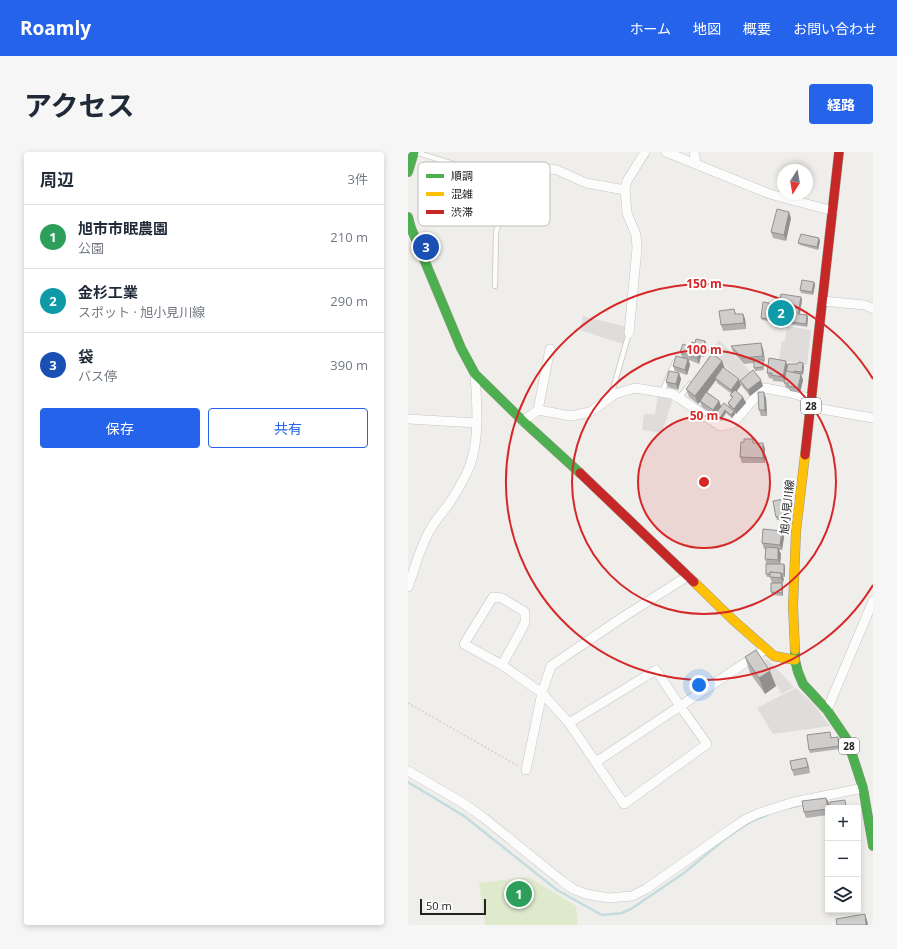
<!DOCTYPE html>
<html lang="ja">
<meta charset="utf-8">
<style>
body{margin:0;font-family:"Open Sans","Noto Sans JP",sans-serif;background:#f6f6f7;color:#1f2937}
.controls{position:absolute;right:12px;bottom:12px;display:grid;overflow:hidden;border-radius:4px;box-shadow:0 2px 6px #0003}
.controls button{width:36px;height:36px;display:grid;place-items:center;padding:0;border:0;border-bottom:1px solid #e0e1e3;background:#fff;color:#1f2937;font:20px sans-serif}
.compass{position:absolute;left:369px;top:12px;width:36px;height:36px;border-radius:50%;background:#fff;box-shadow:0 2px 6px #0003;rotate:191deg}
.scale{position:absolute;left:12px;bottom:10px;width:66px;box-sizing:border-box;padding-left:4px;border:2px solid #222;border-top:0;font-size:11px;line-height:14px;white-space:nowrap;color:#222;-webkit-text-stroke:3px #fff;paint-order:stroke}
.you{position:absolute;left:291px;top:533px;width:14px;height:14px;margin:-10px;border:3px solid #fff;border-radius:50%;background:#1a73e8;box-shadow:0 0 0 6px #1a73e833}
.badge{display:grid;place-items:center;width:26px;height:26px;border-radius:50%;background:#2563eb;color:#fff;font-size:13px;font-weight:700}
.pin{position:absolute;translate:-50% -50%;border:2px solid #fff;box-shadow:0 1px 4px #0006}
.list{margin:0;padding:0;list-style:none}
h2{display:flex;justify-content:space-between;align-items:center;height:52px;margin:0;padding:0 16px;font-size:17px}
h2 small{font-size:13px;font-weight:400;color:#747a83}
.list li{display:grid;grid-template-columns:26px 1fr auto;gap:12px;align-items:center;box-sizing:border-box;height:64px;padding:0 16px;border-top:1px solid #e0e1e3}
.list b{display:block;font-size:15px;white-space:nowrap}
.list p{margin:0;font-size:13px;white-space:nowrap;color:#747a83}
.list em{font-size:13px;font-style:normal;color:#747a83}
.actions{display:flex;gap:8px;padding:12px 16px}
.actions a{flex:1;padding:9px 0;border:1px solid #2563eb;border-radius:4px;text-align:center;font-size:14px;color:#2563eb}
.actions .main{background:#2563eb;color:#fff}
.icon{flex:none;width:22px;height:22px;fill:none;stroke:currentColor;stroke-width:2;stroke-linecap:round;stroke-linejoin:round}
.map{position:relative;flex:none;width:465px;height:773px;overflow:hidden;border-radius:4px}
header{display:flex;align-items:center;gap:24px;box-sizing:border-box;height:56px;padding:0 20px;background:#2563eb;color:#fff}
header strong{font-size:19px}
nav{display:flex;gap:22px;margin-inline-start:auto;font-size:14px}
.intro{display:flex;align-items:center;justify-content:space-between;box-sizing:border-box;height:96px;padding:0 24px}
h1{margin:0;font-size:28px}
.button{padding:10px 18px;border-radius:4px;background:#2563eb;color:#fff;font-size:14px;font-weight:700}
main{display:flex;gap:24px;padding:0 24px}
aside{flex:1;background:#fff;border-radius:4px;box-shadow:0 2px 6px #0003}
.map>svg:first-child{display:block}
.grass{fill:#dfeacd}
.parking{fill:#dedddc}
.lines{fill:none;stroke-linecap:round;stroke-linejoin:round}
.stream{stroke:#c2dcdf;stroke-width:2.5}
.lane-casing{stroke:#c6c5c3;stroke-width:6}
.street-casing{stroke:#c6c5c3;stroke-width:10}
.fast-casing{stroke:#999884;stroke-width:10}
.slow-casing{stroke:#999884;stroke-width:10}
.jam-casing{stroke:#999884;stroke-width:10}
.path{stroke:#dacece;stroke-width:1.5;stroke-dasharray:2 2;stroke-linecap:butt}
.lane{stroke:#fdfcfc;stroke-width:4.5}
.street{stroke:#fdfcfc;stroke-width:9}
.fast{stroke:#4caf50;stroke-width:9}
.slow{stroke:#ffc107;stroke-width:9}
.jam{stroke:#c62828;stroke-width:9}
.wall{fill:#b3b1af;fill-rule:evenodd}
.shaded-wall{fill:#92908f}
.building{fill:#d0cecc;stroke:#92908f}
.ring{fill:none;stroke:#d62828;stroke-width:2}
.labels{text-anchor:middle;stroke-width:4;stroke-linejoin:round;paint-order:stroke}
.shield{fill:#fff;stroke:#646464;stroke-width:1}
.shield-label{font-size:10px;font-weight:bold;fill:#222}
.street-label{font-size:11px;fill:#222;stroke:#fff}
.key{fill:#fff;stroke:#bdbdbd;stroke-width:1}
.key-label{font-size:11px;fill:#222}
.centre{fill:#d62828;stroke:#fff;stroke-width:2}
.ring-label{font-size:12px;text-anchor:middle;font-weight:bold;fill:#d62828;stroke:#fff;stroke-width:4;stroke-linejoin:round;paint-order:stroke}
</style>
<header>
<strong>Roamly</strong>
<nav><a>ホーム</a><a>地図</a><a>概要</a><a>お問い合わせ</a></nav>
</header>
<div class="intro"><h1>アクセス</h1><a class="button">経路</a></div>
<main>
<aside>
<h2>周辺<small>3件</small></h2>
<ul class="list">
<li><span class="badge" style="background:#2e9e5b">1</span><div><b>旭市市眠農園</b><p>公園</p></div><em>210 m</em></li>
<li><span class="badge" style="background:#0f9aa8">2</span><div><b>金杉工業</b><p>スポット · 旭小見川線</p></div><em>290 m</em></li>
<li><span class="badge" style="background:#1a4fb4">3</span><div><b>袋</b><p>バス停</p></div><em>390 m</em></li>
</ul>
<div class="actions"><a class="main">保存</a><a>共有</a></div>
</aside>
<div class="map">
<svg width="465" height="773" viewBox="0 0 465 773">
<rect width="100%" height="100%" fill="#f0eeeb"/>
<polygon class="grass" points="121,725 168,754 170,773 77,773 71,731"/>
<g class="parking">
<polygon points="175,164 219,175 215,192 172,178"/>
<polygon points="379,174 403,178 399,213 371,208 374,189 377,189"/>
<polygon points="311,188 343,220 335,230 301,200"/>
<polygon points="250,243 265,246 254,281 234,278 236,262 247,262"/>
<polygon points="359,507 386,535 374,542 354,511"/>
<polygon points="388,536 406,553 422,574 365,582 349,556"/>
</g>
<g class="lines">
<g class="stream">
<polyline points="0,630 56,664 149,738 194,763 214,761 223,757 276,721 317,687 342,670 359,663"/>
<polyline points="381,656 398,652"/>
</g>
<defs>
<g id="lane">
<polyline points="7,0 81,23 103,45 95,57 88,80 87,134"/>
<polyline points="302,208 308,200"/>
<polyline points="254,240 267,210"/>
<polyline points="203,244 221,181"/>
<polyline points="271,246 282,232"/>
</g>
<g id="street">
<polyline points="258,0 362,42 425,59"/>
<polyline points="286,0 288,11"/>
<polyline points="81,23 126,15 149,18 178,31 217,38"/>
<polyline points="414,149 457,153 465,157"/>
<polyline points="221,181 229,96 228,83 219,61 217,38 219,29 237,0"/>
<polyline points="402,255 465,266"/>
<polyline points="130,258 142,197"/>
<polyline points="0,267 69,271"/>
<polyline points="115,269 130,258 163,264 182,260 207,242 227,236 264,242 271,246 312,274 325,271 344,249 357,236 383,241 403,247"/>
<path d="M 0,435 C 7,416 12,395 22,378 C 27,369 34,361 40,353 C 47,343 56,327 61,316 C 72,289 69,250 67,222"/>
<polyline points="94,513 117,471 117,460 94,446 85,445 56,492 94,513 134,541 161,571 216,652 299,592 272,554 248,518 161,571"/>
<polyline points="419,558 465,449"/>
<polyline points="188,610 358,497"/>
<polyline points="118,618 134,541 143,514 215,465 280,424"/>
<polyline points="0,619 55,651 76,666 154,729 165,737 178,742 200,746 224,744 238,737 326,675 338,667 351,661 386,650 455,636"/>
</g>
<g id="fast">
<polyline points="0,20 6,0"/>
<polyline points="0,65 3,76 53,196 67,222 115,269 172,321"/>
<polyline points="387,498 387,508 390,520 395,532 419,558 438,586 442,596 455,636 465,694"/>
</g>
<g id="slow">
<polyline points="286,430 324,467 366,504 387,508"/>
<polyline points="387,498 385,454 388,379 397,303"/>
</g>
<g id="jam">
<polyline points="397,303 431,0"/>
<polyline points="172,321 286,430"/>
</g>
</defs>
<use href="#lane" class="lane-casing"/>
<use href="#street" class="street-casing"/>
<use href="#fast" class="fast-casing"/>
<use href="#slow" class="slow-casing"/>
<use href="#jam" class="jam-casing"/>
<polyline class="path" points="0,551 110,614"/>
<use href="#lane" class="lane"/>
<use href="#street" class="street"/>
<use href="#fast" class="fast"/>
<use href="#slow" class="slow"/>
<use href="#jam" class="jam"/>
</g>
<g class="wall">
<polygon points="383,66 378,89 365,86 363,80"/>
<polygon points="412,89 410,98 392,93 390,91"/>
<polygon points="406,130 407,133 405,143 393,141 392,138"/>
<polygon points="394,148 392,162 399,163 400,166 399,175 354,168 353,166 371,153"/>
<polygon points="326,157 328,162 335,162 337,167 338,177 315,179 313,173"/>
<polygon points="297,189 299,195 296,205 293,204 291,212 281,208 282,213 279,223 267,219 265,214 274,205 272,200 282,195 287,191"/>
<polygon points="323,194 355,197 357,209 355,210 356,218 347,219 346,216 346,211 336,212 325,200"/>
<path d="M 314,209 L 316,217 L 333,233 L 328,240 L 338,251 L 328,262 L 327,261 L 327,262 L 324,266 L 318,261 L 313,268 L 308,265 L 308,263 L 307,264 L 294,255 L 292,250 L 290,252 L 281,245 L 278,237 ZM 308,228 L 309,231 L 324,242 L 322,243 L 324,246 L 320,251 L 321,255 L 313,254 L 311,249 L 299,240 Z"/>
<polygon points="379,214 396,214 395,223 393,222 395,228 392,241 382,239 381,237 378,236 376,230 365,229 365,227 361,226 359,221"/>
<polygon points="271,221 273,227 270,238 260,235 258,230"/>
<polygon points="332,229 355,234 342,244 334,234"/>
<polygon points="358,246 359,264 353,264 351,258"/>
<polygon points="345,287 346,291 355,291 357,297 357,311 334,311 332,305 336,290"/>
<polygon points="377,350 380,366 369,368 368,365"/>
<polygon points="376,385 374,398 371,398 373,402 372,412 377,415 377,425 375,425 375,431 374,431 375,434 375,444 364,443 363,440 364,431 362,425 359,425 358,422 358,412 357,407 357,397 356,397 354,391"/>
<polygon points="337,505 368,534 357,542 342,521"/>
<polygon points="422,580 423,585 431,587 432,597 402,601 401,598"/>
<polygon points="400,612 402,621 386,624 384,618"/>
<polygon points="421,651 421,656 420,656 420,663 398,666 396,660"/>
<polygon points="450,710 452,724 450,725"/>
</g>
<g class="shaded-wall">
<polygon points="381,60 383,66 378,89 376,83"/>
<polygon points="411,86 412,89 410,98 409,95"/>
<polygon points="406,130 407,133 405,143 404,140"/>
<polygon points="393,145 394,148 391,164 390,162"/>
<polygon points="335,162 337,167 338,177 336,171"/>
<polygon points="399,163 400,166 399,175 398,172"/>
<polygon points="297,189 299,195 296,205 294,199"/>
<polygon points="353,191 355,197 357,209 355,204"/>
<polygon points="291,198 293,204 291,212 289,206"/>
<polygon points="280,207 282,213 279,223 277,218"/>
<polygon points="314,209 317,217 307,226 308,228 290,252 287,244"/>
<polygon points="378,209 380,215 377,231 375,225"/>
<polygon points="395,211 396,214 395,223 394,220"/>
<polygon points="271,221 273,227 270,238 268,232"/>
<polygon points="393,222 395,228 392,241 390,236"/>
<polygon points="331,227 333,233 326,243 323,238"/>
<polygon points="353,228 355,234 342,244 340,238"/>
<polygon points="356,240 358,246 359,264 357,258"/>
<polygon points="335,245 338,251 328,262 326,257"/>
<polygon points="311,249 313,254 307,264 305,258"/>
<polygon points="317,258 318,261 313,268 312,266"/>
<polygon points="326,259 327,262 324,266 323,263"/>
<polygon points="355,291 357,297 357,311 355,306"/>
<polygon points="374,379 376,385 374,398 372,393"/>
<polygon points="370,396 373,402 372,413 370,408"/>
<polygon points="376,412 377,415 377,425 376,422"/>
<polygon points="373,421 376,427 375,431 373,426"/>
<polygon points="374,431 375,434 375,444 374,441"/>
<polygon points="362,519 368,534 357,542 351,526"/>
<polygon points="398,606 400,612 402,621 400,615"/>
<polygon points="418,646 421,651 421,656 420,656 420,657"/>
<polygon points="450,710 452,724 450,719"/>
<polygon points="457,762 459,768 460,773 458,773"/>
</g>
<g class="building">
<polygon points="369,57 381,60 376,83 363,80"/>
<polygon points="393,82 411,86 409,95 390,91"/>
<polygon points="394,128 406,130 404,140 392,138"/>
<polygon points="373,142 393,145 390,162 399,163 398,172 353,166 355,150 371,153"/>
<polygon points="326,157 327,162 335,162 336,171 313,173 311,159"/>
<polygon points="288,187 297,189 294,199 291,198 289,206 272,200 275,192 282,195 284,190 287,191"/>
<polygon points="353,191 355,204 334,206 323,194"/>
<polygon points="304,202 314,209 287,244 278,237"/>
<polygon points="268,204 280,207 277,218 265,214"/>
<polygon points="361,206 378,209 375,225 363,223 364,221 359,221"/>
<polygon points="346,208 355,208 355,215 346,216"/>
<polygon points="391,210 395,211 394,220 386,219 385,221 378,220 380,212 390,212"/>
<polygon points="315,215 331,227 323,238 307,226"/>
<polygon points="345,218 353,228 340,238 332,229"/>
<polygon points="261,219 271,221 268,232 258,230"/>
<polygon points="378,219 393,222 390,236 380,234 380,231 376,231"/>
<polygon points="327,238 335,245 326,257 320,251 325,245 322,243"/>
<polygon points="298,240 311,249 305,258 292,249"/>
<polygon points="350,240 356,240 357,258 351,258"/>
<polygon points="316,251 326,259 323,263 317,258 312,266 307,262"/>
<polygon points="336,287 345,287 345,291 355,291 355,306 332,305 333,290 336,290"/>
<polygon points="376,347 379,364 368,365 365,349"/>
<polygon points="355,377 374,379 372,393 354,391"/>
<polygon points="358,395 370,396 370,408 357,407"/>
<polygon points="358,412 376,412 376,422 374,422 373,421 362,420 362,422 358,422"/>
<polygon points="362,420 373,421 373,426 362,425"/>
<polygon points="363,431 374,431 374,441 363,440"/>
<polygon points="348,498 362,519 351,526 337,505"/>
<polygon points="422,580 423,586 430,585 431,594 401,598 399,583"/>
<polygon points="398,606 400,615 384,618 382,609"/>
<polygon points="418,646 420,657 396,660 394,649"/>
<polygon points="437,648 438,655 422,656 422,650"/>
<polygon points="457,762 458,773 429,773 428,767"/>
</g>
<circle cx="296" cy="330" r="66" fill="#d62828" fill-opacity=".12"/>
<g class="ring">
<circle cx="296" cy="330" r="66"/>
<circle cx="296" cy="330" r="132"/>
<path d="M465 433A198 198 0 1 1 465 227"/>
</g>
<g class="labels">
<g class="shield">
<rect x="393" y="246" width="20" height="16" rx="3"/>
<rect x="431" y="586" width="20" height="16" rx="3"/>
</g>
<g class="shield-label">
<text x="403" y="258">28</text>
<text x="441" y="598">28</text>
</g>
<g class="street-label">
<text transform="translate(379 355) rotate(-84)" y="4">旭小見川線</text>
</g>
</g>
<rect x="10" y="10" width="132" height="64" rx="6" class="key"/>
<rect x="18" y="22" width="18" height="4" fill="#4caf50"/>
<rect x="18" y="40" width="18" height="4" fill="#ffc107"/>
<rect x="18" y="58" width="18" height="4" fill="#c62828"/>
<g class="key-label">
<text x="43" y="28">順調</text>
<text x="43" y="46">混雑</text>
<text x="43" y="64">渋滞</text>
</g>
<circle cx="296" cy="330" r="6" class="centre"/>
<g class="ring-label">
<text x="296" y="136">150 m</text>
<text x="296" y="202">100 m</text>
<text x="296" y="268">50 m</text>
</g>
</svg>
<div class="controls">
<button>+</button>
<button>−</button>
<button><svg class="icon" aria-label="layers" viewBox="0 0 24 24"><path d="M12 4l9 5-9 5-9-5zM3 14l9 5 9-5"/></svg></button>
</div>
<svg class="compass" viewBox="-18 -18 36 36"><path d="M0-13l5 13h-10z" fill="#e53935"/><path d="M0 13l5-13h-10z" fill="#747a83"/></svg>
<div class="scale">50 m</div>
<div class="you"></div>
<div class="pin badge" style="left:111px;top:742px;background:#2e9e5b">1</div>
<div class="pin badge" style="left:373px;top:161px;background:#0f9aa8">2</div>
<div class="pin badge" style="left:18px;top:95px;background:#1a4fb4">3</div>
</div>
</main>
